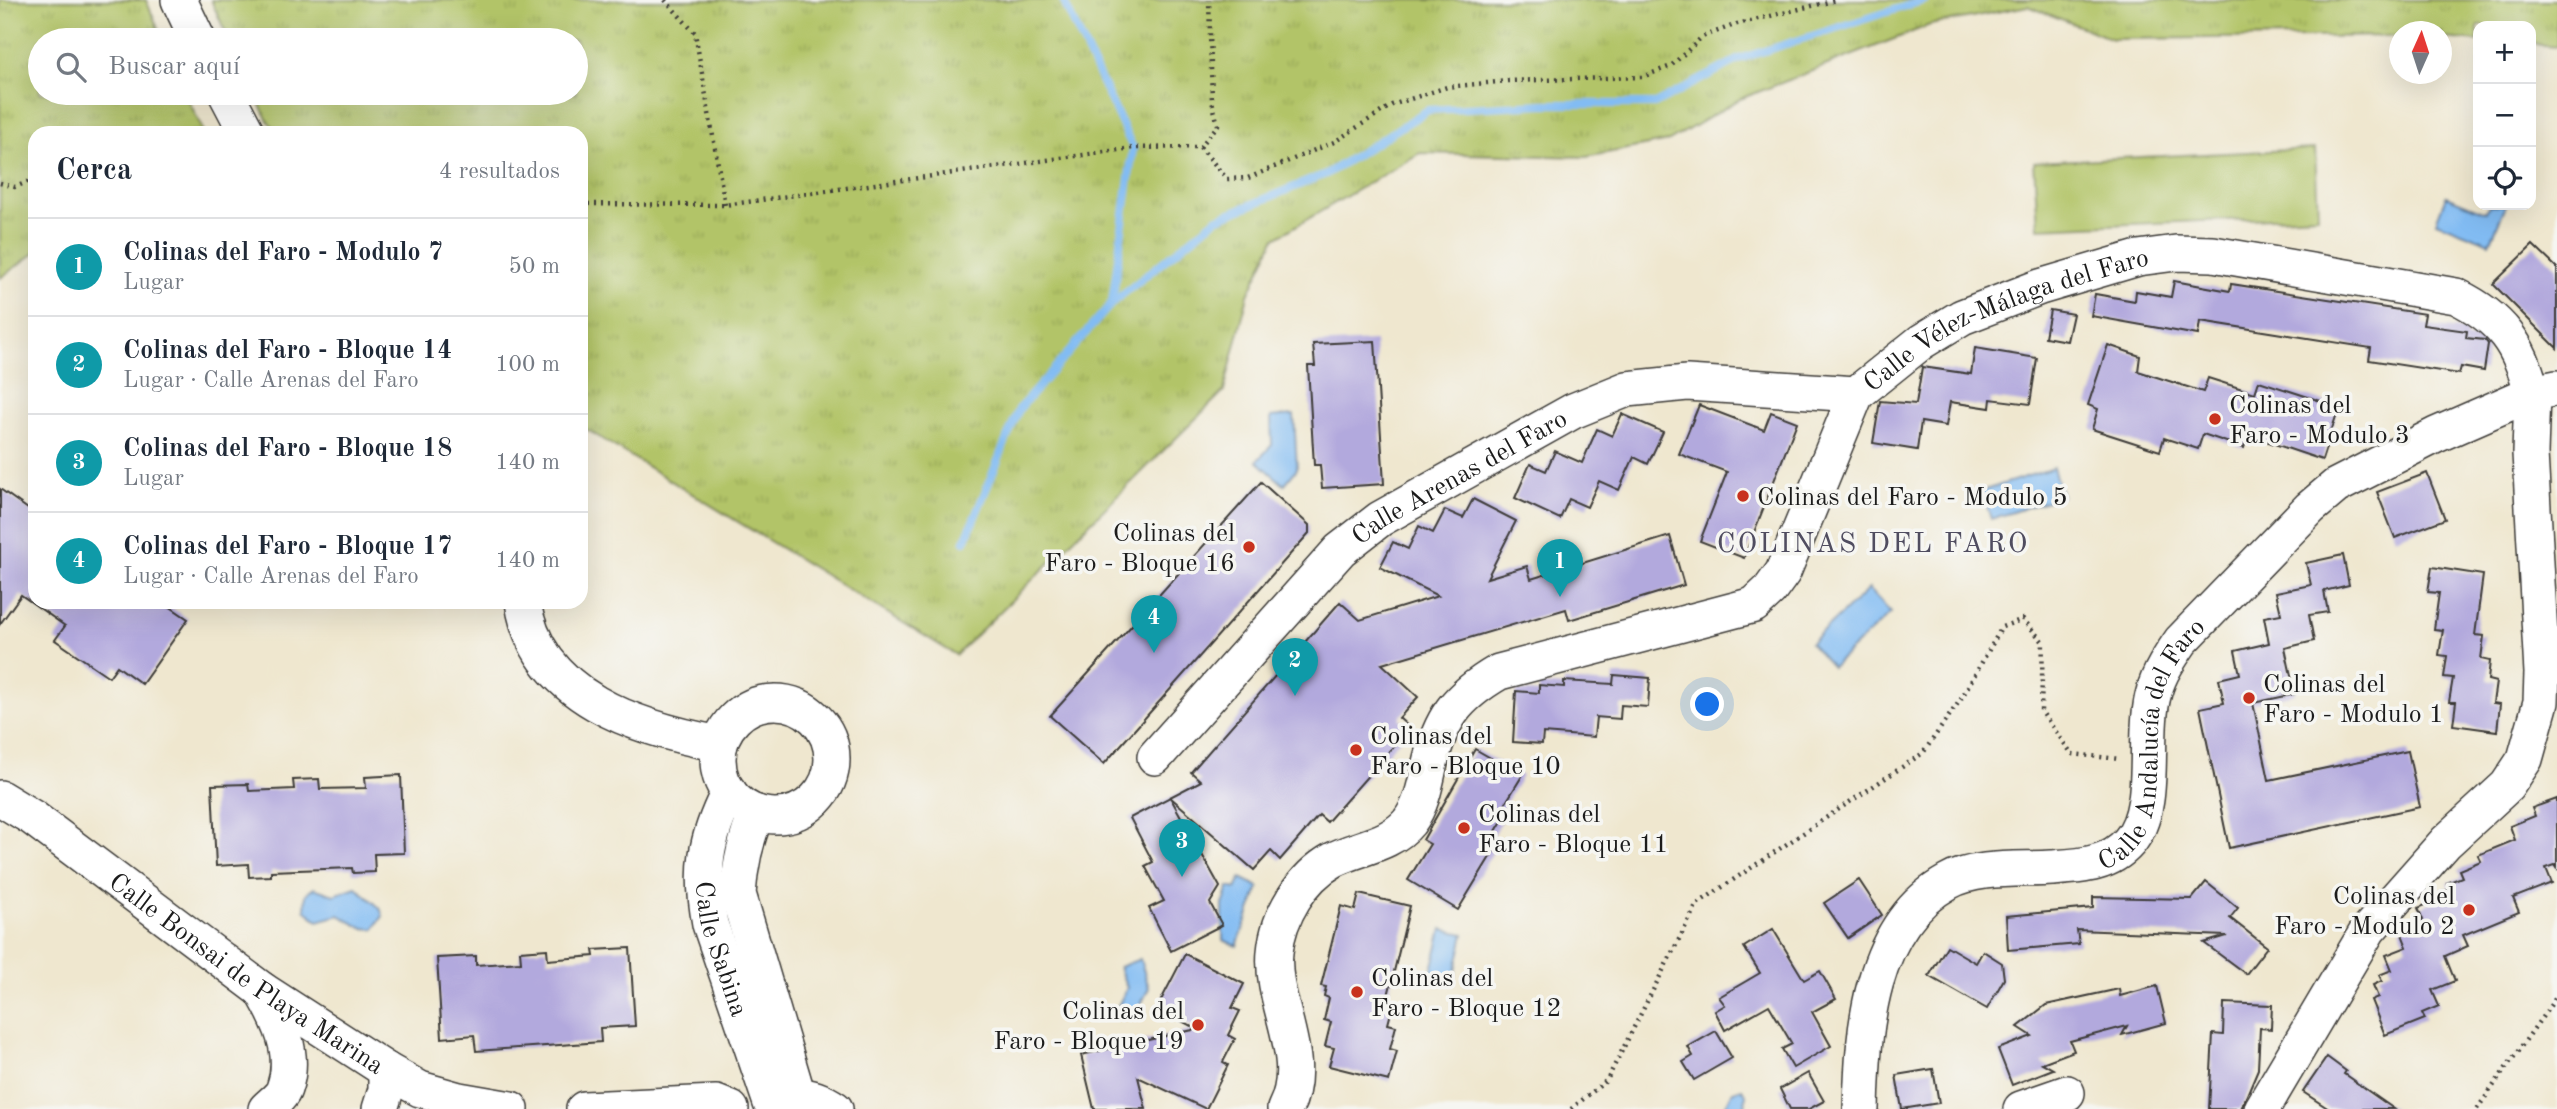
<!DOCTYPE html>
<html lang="es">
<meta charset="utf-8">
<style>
body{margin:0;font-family:"Old Standard TT",serif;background:#f2f2f3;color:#1f2937}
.controls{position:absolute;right:21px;top:21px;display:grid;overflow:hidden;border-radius:14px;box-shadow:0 7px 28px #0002}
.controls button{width:63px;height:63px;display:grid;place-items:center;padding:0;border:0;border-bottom:2px solid #e0e1e3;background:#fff;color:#1f2937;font:35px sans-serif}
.compass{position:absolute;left:2389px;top:21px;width:63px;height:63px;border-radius:50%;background:#fff;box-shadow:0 7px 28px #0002;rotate:3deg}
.you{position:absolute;left:1708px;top:705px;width:24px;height:24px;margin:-18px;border:5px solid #fff;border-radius:50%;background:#1a73e8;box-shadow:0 0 0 10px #1a73e833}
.badge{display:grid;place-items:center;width:46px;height:46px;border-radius:50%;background:#c8321e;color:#fff;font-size:23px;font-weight:700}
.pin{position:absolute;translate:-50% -58px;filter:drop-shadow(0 2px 4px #0008)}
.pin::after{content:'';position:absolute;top:37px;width:24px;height:21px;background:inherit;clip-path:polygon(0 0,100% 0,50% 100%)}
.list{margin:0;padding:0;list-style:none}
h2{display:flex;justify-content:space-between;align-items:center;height:91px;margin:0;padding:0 28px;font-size:30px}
h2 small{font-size:23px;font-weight:400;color:#747a83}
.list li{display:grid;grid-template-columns:46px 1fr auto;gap:21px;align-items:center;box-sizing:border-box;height:98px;padding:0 28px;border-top:2px solid #e0e1e3}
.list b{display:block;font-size:26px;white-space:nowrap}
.list p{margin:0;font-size:23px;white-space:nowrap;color:#747a83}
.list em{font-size:23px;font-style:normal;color:#747a83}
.icon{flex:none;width:38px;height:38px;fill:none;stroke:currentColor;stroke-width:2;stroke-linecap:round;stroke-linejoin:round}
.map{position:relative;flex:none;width:2557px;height:1109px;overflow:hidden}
.search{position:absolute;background:#fff;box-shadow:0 7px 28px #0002;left:28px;top:28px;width:560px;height:77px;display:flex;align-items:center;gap:18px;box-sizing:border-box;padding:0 24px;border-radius:38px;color:#747a83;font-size:26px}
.panel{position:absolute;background:#fff;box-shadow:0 7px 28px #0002;left:28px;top:126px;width:560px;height:483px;border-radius:21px}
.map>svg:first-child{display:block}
.grass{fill:url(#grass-tufts);stroke:#677042;stroke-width:2}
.park{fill:#b2c467;stroke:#677042;stroke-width:2}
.water{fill:#82bcf3;stroke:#4f6c88;stroke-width:2}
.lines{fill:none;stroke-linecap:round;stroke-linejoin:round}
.stream{stroke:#82bcf3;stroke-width:8}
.building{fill:#b2a9dd}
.minor-casing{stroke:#3c3a37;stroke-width:38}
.path{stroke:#3c3a37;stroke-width:4.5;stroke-dasharray:2 5;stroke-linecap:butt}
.minor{stroke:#fff;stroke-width:35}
.poi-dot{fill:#c8321e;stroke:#f6f6f2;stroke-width:2.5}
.labels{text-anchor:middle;stroke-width:7;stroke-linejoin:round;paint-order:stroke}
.street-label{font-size:26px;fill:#1c1c1c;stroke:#f6f6f2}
.poi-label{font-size:26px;fill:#1c1c1c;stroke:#f6f6f2;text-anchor:start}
.neighbourhood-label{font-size:28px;letter-spacing:2px;fill:#504d60;stroke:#f6f6f2}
</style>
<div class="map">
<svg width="2557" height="1109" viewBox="0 0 2557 1109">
<defs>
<pattern id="grass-tufts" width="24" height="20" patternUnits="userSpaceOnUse" patternTransform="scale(1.75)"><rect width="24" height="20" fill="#b2c467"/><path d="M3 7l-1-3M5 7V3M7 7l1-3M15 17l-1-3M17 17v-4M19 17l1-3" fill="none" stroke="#98a859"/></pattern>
</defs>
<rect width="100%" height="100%" fill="#f6f6f2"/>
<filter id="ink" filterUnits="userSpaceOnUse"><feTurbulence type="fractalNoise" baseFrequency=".0143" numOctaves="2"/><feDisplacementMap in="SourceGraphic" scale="14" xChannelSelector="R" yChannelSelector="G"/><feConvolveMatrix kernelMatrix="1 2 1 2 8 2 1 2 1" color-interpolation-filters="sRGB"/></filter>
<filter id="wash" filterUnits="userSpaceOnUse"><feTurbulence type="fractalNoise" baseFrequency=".00686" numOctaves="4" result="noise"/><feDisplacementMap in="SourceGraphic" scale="28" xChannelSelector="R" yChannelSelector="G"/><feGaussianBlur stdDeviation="1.57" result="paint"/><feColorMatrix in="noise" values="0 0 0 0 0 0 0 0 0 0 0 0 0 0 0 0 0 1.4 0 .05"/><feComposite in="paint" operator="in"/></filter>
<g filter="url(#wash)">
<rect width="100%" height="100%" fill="#efe7cf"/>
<g class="grass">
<polygon points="0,0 146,0 163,40 40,40 40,93 185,93 203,130 198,133 35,133 35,253 0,278"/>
<polygon points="211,0 2557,0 2557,46 2531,44 2531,26 2478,26 2478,41 2442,38 2442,32 2400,32 2399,36 2112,39 2028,6 1930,25 1740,99 1669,141 1586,157 1420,153 1274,239 1248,295 1224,391 956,655 581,426 581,133 278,133 268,121 254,93 576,93 576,40 229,40"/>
</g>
<polygon class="park" points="2315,149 2318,216 2038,228 2034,162"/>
<g class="water">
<polygon points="2446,196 2486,212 2489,205 2506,205 2490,243 2436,222"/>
<polygon points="1294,415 1297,469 1284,485 1257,461 1272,445 1271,417"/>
<polygon points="2053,468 2062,496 1991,519 1982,491"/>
<polygon points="1869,589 1891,613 1832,667 1810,643"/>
<polygon points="1241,878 1259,887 1237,946 1223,940 1223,905 1229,887 1236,889"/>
<polygon points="356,887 380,908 383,916 374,929 362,928 339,915 318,921 305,910 306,894 314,888 334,895"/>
<polygon points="1442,929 1464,934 1453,983 1430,978"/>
<polygon points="1140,959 1149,988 1134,1018 1116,1010 1127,988 1119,967"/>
<polygon points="1742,1088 1746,1094 1745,1109 1724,1109 1733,1091"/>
</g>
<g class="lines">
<g class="stream">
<polyline points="1063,0 1133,148 1112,303"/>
<polyline points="965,541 1019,409 1112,303 1216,219 1326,174 1428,110 1543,104 1655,104 1739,59 1925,0"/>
</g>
</g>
<g id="blocks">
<g class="building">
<polygon points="2533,245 2557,268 2557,348 2493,284"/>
<polygon points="2174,281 2230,291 2231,284 2425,314 2423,325 2467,331 2466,338 2485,340 2488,344 2484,371 2461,367 2459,374 2369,360 2371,348 2200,321 2198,335 2091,316 2095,294 2135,301 2136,291 2171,297"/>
<polygon points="2050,310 2073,314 2067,341 2045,337"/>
<polygon points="1375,341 1384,484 1322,488 1320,465 1314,465 1308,366 1315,366 1313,344"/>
<polygon points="2108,345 2140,356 2138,371 2203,392 2208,378 2255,393 2259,381 2339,407 2322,460 2248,435 2244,448 2203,434 2198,449 2164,438 2160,451 2092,429 2098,409 2088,405"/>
<polygon points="1975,348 2037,358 2030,404 1991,399 1990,408 1950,402 1946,426 1921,422 1917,450 1873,443 1880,401 1916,404 1922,367 1971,374"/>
<polygon points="1699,405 1764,430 1771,412 1797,422 1744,558 1700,541 1727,472 1679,454"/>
<polygon points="1622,414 1663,432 1648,464 1634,457 1619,490 1599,481 1587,507 1569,499 1560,519 1515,498 1530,464 1546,471 1555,451 1582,463 1597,429 1612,436"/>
<polygon points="2427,473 2445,519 2395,538 2377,492"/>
<polygon points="1261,482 1309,525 1309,533 1104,764 1050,716"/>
<polygon points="0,489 35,514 35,602 163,602 188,619 142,684 117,666 109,677 55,640 65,626 21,595 0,624"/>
<polygon points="1473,499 1516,521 1487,578 1527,566 1531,579 1670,536 1684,585 1569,620 1566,609 1382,664 1418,697 1399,718 1410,728 1327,822 1319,815 1280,860 1271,851 1254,870 1170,797 1201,781 1191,772 1340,602 1360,620 1438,596 1380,567 1393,542 1408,549 1419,526 1433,533 1445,510 1463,518"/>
<polygon points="2343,555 2349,585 2324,591 2328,612 2309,615 2314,641 2285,648 2295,694 2253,703 2269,780 2408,751 2420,807 2229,848 2200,708 2224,703 2219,679 2240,674 2235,651 2269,643 2264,617 2281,614 2276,592 2311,585 2306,563"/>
<polygon points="2432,567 2483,575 2475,635 2484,636 2481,659 2490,661 2488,680 2496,682 2493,703 2500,704 2497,731 2453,725 2456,702 2449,702 2453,678 2444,677 2447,656 2439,655 2443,630 2434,629 2439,593 2428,592"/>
<polygon points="1614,675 1650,678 1648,707 1621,705 1620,719 1596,717 1594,737 1543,733 1542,744 1513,742 1516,691 1539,693 1539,685 1564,687 1564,681 1613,684"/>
<polygon points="1475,749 1522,776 1500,812 1505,816 1486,848 1493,852 1458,910 1408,880 1430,844 1423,840"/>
<polygon points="401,775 404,853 374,854 375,872 353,873 352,868 271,871 271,876 249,877 248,864 216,866 212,785 248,784 249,791 294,789 293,780 319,779 320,789 366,788 365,777"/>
<polygon points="1170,797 1220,887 1210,903 1222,925 1171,951 1149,908 1164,901 1145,866 1153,862 1130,818"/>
<polygon points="2557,799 2557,868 2555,865 2546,868 2552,883 2513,898 2519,912 2463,935 2468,946 2445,956 2455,981 2432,990 2439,1006 2422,1013 2425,1019 2385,1035 2371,1000 2378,997 2373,985 2382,981 2379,975 2392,970 2386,955 2407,947 2400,929 2423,920 2418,908 2442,898 2439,893 2450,889 2447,883 2462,877 2459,870 2481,861 2478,855 2515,840 2510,826 2535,816 2532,808"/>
<polygon points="1859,880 1882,915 1848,938 1824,903"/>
<polygon points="2206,882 2238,908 2230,918 2267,947 2246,974 2204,943 2227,936 2077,930 2079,944 2008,950 2006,916 2093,908 2093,897 2192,899"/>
<polygon points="1359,894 1410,906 1387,1000 1394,1001 1388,1024 1396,1026 1390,1049 1397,1051 1389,1081 1329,1066 1334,1048 1325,1046 1331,1022 1324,1020 1329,998 1324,996 1326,987 1321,986 1341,906 1355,910"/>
<polygon points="1773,929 1804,980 1820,971 1836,999 1812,1012 1831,1046 1793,1068 1782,1049 1792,1044 1769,1005 1725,1030 1715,1011 1725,1005 1719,997 1760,973 1744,947"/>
<polygon points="1947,946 1976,963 1983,951 2002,963 2004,979 1987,1009 1929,976"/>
<polygon points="630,948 635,1026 600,1028 601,1042 476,1051 474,1035 442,1038 437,958 476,956 476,965 521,962 520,951 547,949 548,960 594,956 593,950"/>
<polygon points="1185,954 1244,984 1232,1008 1240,1011 1228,1035 1235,1039 1223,1062 1228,1065 1206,1109 1138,1077 1146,1109 1094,1109 1081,1055 1197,1029 1157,1008"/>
<polygon points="2157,986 2166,1023 2122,1035 2127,1026 2070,1041 2074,1051 2042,1063 2053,1069 2012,1085 1998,1049 2032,1036 2018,1027 2046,1005 2119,989 2120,996"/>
<polygon points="2224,1003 2272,1005 2271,1029 2260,1028 2258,1069 2241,1109 2209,1109 2213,1034 2223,1035"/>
<polygon points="1716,1031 1732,1058 1694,1080 1683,1062 1693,1056 1688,1047"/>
<polygon points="2327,1057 2346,1071 2344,1074 2394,1109 2329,1109 2303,1092"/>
<polygon points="1933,1069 1939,1103 1902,1109 1896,1075"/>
<polygon points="1808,1073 1824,1101 1809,1109 1790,1109 1780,1089"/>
</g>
</g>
</g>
<g filter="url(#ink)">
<use href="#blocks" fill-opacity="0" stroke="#3c3a37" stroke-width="2"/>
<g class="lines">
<defs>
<g id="minor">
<polyline points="179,0 198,40"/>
<polyline points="226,93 247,133"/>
<path d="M 523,602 C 537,698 639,729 720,744"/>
<circle cx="775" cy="759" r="57"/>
<path id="s1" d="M 1155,757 L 1340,550 L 1380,519 L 1573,411 L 1627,389 L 1687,383 L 1856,394"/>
<path id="s2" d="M 729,792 C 705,840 700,871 710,924 L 771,1103"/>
<path id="s3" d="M 0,798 L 33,818 L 262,990 L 386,1070 L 420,1089 L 459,1100 L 511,1109"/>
<path d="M 757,813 C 745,840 740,864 738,894 L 798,1096"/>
<path d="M 262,990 C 279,1019 297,1053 284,1089 C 282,1096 272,1103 266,1109"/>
<path d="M 776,1101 C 796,1092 816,1096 835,1109"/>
<polyline points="380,1109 386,1090 386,1070"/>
<polyline points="584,1109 716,1103 731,1109"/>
<path id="s4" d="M 1285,1109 C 1311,1058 1270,1004 1275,952 C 1278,916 1302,877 1333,860 C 1358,847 1390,845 1409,822 C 1421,806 1425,786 1429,767 C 1440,719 1456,697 1499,672 L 1754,605 L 1770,590 L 1783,572 L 1856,394 L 1921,342 L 1962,317 L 2040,287 L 2138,258 L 2176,253 L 2213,254 L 2456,296 C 2501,318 2520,344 2532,393 L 2557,388"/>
<path id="s5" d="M 1861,1109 C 1863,1030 1869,926 1948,882 C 1976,866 2020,870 2052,868 C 2081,866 2109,865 2129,842 C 2160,806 2141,735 2154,692 C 2159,673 2170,657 2181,641 L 2310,508 L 2336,486 L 2436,435 L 2532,393 L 2530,453 L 2542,673 L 2541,702 L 2525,759 L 2507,786 L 2446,842 L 2368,930 L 2262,1109"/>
<polyline points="2021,1109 2067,1093"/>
</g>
</defs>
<use href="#minor" class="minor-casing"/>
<g class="path">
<polyline points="665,0 695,33 725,205"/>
<polyline points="1200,147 1218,125 1212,101 1209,0"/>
<polyline points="0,183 15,187 35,179"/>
<polyline points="581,204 725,205 1133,148 1200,147 1227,179 1248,178 1334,142 1392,105 1447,87 1507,81 1642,77 1671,66 1702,37 1737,24 1837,0"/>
<polyline points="1571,1109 1607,1080 1697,904 1923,753 1961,699 2002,627 2023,619 2043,642 2041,711 2072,754 2120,759"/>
<polyline points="2477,1109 2557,996"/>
</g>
<use href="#minor" class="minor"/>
</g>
</g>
<g class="poi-dot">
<circle cx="2215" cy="419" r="7"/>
<circle cx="1743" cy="496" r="7"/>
<circle cx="1249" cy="547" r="7"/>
<circle cx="2249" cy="698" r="7"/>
<circle cx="1356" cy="750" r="7"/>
<circle cx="1464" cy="828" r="7"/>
<circle cx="2469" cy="910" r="7"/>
<circle cx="1357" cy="992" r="7"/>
<circle cx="1198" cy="1025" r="7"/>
</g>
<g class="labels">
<g class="street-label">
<text dy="9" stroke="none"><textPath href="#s4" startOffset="1211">Calle Vélez-Málaga del Faro</textPath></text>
<text dy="9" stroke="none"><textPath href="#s1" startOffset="418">Calle Arenas del Faro</textPath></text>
<text dy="9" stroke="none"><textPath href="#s5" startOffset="546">Calle Andalucía del Faro</textPath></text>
<text dy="9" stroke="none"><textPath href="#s2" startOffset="163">Calle Sabina</textPath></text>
<text dy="9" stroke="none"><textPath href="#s3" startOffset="303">Calle Bonsai de Playa Marina</textPath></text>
</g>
<g class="poi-label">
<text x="2229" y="413">Colinas del<tspan x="2229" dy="30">Faro - Modulo 3</tspan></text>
<text x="1757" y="505">Colinas del Faro - Modulo 5</text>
<text x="1235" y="541" text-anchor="end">Colinas del<tspan x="1235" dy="30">Faro - Bloque 16</tspan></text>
<text x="2263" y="692">Colinas del<tspan x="2263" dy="30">Faro - Modulo 1</tspan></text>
<text x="1370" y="744">Colinas del<tspan x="1370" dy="30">Faro - Bloque 10</tspan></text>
<text x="1478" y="822">Colinas del<tspan x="1478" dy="30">Faro - Bloque 11</tspan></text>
<text x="2455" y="904" text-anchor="end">Colinas del<tspan x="2455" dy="30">Faro - Modulo 2</tspan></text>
<text x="1371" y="986">Colinas del<tspan x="1371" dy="30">Faro - Bloque 12</tspan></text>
<text x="1184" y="1019" text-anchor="end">Colinas del<tspan x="1184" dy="30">Faro - Bloque 19</tspan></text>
</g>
<g class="neighbourhood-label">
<text x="1873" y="552">COLINAS DEL FARO</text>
</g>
</g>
</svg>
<div class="controls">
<button>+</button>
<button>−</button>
<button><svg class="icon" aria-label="locate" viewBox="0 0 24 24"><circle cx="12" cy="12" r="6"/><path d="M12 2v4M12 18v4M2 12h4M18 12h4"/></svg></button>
</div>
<svg class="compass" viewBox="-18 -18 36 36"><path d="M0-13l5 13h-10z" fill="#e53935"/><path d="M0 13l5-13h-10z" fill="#747a83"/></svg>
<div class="you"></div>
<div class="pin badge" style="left:1560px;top:597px;background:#0f9aa8">1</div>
<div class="pin badge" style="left:1295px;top:696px;background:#0f9aa8">2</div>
<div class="pin badge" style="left:1182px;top:877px;background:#0f9aa8">3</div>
<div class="pin badge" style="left:1154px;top:653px;background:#0f9aa8">4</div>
<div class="search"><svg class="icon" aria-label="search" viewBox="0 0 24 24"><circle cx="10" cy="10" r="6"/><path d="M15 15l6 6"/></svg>Buscar aquí</div>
<section class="panel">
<h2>Cerca<small>4 resultados</small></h2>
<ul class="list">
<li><span class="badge" style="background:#0f9aa8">1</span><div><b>Colinas del Faro - Modulo 7</b><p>Lugar</p></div><em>50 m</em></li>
<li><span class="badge" style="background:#0f9aa8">2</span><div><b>Colinas del Faro - Bloque 14</b><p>Lugar · Calle Arenas del Faro</p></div><em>100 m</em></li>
<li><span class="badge" style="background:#0f9aa8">3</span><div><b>Colinas del Faro - Bloque 18</b><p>Lugar</p></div><em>140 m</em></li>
<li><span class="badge" style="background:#0f9aa8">4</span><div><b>Colinas del Faro - Bloque 17</b><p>Lugar · Calle Arenas del Faro</p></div><em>140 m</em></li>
</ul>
</section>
</div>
